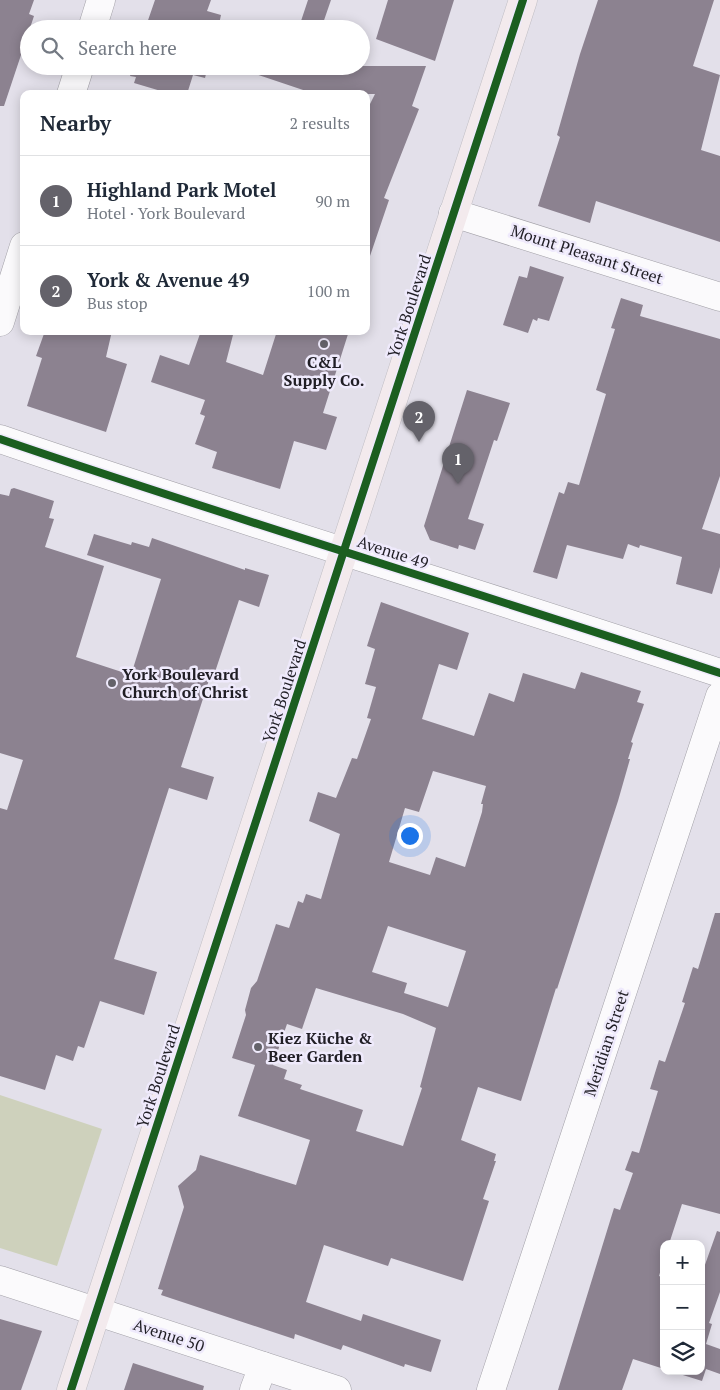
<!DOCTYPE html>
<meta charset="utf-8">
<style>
body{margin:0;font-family:"PT Serif",serif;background:#f6f6f7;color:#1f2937}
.controls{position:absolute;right:15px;bottom:15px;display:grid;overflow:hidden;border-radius:10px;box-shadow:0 2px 12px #0003}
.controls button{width:45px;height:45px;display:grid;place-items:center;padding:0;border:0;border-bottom:1px solid #e0e1e3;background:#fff;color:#1f2937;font:25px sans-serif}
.you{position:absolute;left:409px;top:835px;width:18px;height:18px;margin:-12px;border:4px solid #fff;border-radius:50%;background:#1a73e8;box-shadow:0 0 0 8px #1a73e833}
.badge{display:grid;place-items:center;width:32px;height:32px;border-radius:50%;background:#64626a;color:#fff;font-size:16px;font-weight:700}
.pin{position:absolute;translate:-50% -41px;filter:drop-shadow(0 1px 2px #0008)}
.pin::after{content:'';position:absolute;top:26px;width:18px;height:15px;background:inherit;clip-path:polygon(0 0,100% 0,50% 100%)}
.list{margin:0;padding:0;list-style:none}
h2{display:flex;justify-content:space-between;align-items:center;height:65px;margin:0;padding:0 20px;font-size:21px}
h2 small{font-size:16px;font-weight:400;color:#747a83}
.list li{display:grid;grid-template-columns:32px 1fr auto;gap:15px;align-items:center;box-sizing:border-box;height:90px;padding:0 20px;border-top:1px solid #e0e1e3}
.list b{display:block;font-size:19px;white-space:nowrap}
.list p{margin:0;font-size:16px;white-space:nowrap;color:#747a83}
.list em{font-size:16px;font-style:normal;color:#747a83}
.icon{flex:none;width:28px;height:28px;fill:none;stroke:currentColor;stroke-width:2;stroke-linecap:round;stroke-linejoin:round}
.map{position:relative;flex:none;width:720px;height:1390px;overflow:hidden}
.search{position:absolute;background:#fff;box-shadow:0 2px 12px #0003;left:20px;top:20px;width:350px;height:55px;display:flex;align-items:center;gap:12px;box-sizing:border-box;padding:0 18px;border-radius:28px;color:#747a83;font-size:19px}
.panel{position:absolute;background:#fff;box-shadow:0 2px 12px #0003;left:20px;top:90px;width:350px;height:245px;border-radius:10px}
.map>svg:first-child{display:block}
.green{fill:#ced1bc}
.building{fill:#8c8290;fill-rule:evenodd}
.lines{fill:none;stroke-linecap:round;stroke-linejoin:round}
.minor-casing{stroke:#a19fa6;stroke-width:29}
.major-casing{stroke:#c0bec4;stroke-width:29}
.minor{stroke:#fbfafc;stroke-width:28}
.major{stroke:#f3eaed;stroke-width:28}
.cycleway-casing{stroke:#efeafc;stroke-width:11}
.cycleway{stroke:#1b5e20;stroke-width:8}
.poi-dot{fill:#64626a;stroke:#efeafc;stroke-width:2}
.labels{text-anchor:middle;stroke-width:5;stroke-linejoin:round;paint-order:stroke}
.street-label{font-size:16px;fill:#201e25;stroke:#efeafc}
.poi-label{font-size:16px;font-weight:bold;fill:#201e25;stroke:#efeafc;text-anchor:start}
</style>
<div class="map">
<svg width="720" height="1390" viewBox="0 0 720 1390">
<rect width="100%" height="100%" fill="#e3e0ea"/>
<polygon class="green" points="0,1095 102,1129 57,1266 0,1248"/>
<g class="building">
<polygon points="0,0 34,0 29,14 34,16 4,106 0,106"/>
<polygon points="155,0 211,0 207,11 221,15 218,29 145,29"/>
<polygon points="308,0 331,0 321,29 299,27"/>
<polygon points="388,0 454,0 435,61 376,39"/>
<polygon points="598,0 714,0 693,66 720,75 701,150 720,156 720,242 596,201 590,223 538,206 560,137 557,135 580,54"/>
<polygon points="133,66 208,66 205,78 193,75 187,94 171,94 134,83 136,77 130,76"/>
<polygon points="245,66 426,66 412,106 419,109 384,198 389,200 370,256 366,255 366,112 375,94 315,94 244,70"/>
<polygon points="530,266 564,277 549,321 538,318 537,321 533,319 528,333 503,325 519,276 527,278"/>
<polygon points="621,298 643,305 640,316 720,339 720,476 702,529 720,534 720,567 712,594 676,584 682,557 640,545 639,548 628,544 623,559 567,545 557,579 533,572 559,492 564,494 568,482 579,485 606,394 596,390 615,329 611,328"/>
<polygon points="45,331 112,331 106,357 127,364 106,432 27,406 42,358 36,356"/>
<polygon points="201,331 234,331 226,362 263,375 277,331 349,331 323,413 337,417 326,450 294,441 280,489 212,468 217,452 195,444 205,416 200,414 205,400 151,382 160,355 189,365"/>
<polygon points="467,390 510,403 497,441 494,440 468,519 484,524 475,550 459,545 458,549 430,540 424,526"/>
<polygon points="14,488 54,501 49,518 54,519 45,547 104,566 76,657 131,675 161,579 87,555 94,534 131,545 132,542 149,547 152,538 245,570 245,568 269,575 259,607 239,600 213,678 210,677 181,767 214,777 207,800 169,788 114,959 157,972 144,1015 100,1001 84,1048 78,1046 73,1061 56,1055 45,1090 0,1076 0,808 7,810 23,760 0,753 0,494 9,496 11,489"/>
<path d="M 381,602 L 469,633 L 457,670 L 439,664 L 422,719 L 474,736 L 489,693 L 514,702 L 523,673 L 575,689 L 581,672 L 641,691 L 637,702 L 644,704 L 631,742 L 633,743 L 628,759 L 630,759 L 618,801 L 557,989 L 556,988 L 521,1101 L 478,1087 L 461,1140 L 496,1154 L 494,1161 L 496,1161 L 483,1199 L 489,1201 L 463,1281 L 391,1258 L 388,1266 L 324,1245 L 306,1302 L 361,1321 L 363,1314 L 441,1340 L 431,1372 L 405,1364 L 404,1367 L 343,1345 L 341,1350 L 295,1334 L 294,1339 L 161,1295 L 163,1290 L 158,1289 L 184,1207 L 178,1186 L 196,1170 L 200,1155 L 296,1185 L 310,1140 L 238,1116 L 255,1065 L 232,1058 L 246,1015 L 245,1010 L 251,988 L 257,981 L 276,924 L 289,928 L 298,901 L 303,903 L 306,894 L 321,899 L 340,834 L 309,821 L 318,792 L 336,798 L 352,758 L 357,759 L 371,719 L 367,718 L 376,687 L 365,684 L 375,649 L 367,646 ZM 433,771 L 486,786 L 481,804 L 483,804 L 482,812 L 465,867 L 436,857 L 430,875 L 389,862 L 405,808 L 419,812 ZM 388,926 L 466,951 L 448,1007 L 404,993 L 407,983 L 372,972 ZM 316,988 L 403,1014 L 436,1028 L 420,1087 L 422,1088 L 403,1146 L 356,1131 L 363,1110 L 300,1089 L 302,1085 L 284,1079 L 287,1070 L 273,1065 L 287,1024 L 302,1029 Z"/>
<polygon points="715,913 720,913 720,1214 682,1204 669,1244 664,1244 664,1259 659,1276 664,1278 664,1369 633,1359 622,1390 558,1390 614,1208 620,1210 633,1173 625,1170 632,1151 639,1153 658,1091 650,1089 659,1060 665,1062 685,1003 682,1002 693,967 698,969"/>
<polygon points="717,1231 720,1232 720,1292 709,1323 712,1324 706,1344 720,1349 720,1374 706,1369 702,1381 670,1371 701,1371 701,1276"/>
<polygon points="0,1319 42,1331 21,1390 0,1390"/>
<polygon points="133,1363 204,1386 203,1390 124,1390"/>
</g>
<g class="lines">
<defs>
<g id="minor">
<polyline points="92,29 101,0"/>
<polyline points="71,94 80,66"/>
<polyline points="453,213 720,297"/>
<polyline points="0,322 24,246"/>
<path d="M 0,439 C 239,521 481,593 720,673"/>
<polyline points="0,1280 337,1390"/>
<polyline points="254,1390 263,1366"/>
<polyline points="491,1390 720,696"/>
</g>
<polyline id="major" points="71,1390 523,0"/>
</defs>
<use href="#minor" class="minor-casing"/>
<use href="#major" class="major-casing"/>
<use href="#minor" class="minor"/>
<use href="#major" class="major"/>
<defs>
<g id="cycleway">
<path d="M 0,439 C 239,521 481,593 720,673"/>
<polyline points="71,1390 523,0"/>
</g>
</defs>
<use href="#cycleway" class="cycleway-casing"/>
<use href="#cycleway" class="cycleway"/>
</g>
<g class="poi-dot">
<circle cx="324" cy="344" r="5"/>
<circle cx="112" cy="683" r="5"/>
<circle cx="258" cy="1047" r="5"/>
</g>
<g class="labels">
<g class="street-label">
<text transform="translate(587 254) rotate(18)" y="6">Mount Pleasant Street</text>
<text transform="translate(409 306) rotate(-72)" y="6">York Boulevard</text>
<text transform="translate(393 552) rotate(18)" y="6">Avenue 49</text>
<text transform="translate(284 691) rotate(-72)" y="6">York Boulevard</text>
<text transform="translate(606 1043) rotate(-72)" y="6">Meridian Street</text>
<text transform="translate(158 1076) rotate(-72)" y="6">York Boulevard</text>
<text transform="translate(169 1335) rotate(18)" y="6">Avenue 50</text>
</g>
<g class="poi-label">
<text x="324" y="368" text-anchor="middle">C&amp;L<tspan x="324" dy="18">Supply Co.</tspan></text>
<text x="122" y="680">York Boulevard<tspan x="122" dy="18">Church of Christ</tspan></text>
<text x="268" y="1044">Kiez Küche &amp;<tspan x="268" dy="18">Beer Garden</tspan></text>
</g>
</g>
</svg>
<div class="controls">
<button>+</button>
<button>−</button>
<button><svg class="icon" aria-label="layers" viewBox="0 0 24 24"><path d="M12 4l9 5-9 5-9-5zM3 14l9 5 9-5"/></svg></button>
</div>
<div class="you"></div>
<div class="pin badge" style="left:458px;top:484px">1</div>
<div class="pin badge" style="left:419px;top:442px">2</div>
<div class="search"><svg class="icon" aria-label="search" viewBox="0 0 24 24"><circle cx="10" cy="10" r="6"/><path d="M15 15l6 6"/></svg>Search here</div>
<section class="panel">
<h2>Nearby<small>2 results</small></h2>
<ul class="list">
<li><span class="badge">1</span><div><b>Highland Park Motel</b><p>Hotel · York Boulevard</p></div><em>90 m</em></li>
<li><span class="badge">2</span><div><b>York &amp; Avenue 49</b><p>Bus stop</p></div><em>100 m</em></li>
</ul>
</section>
</div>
